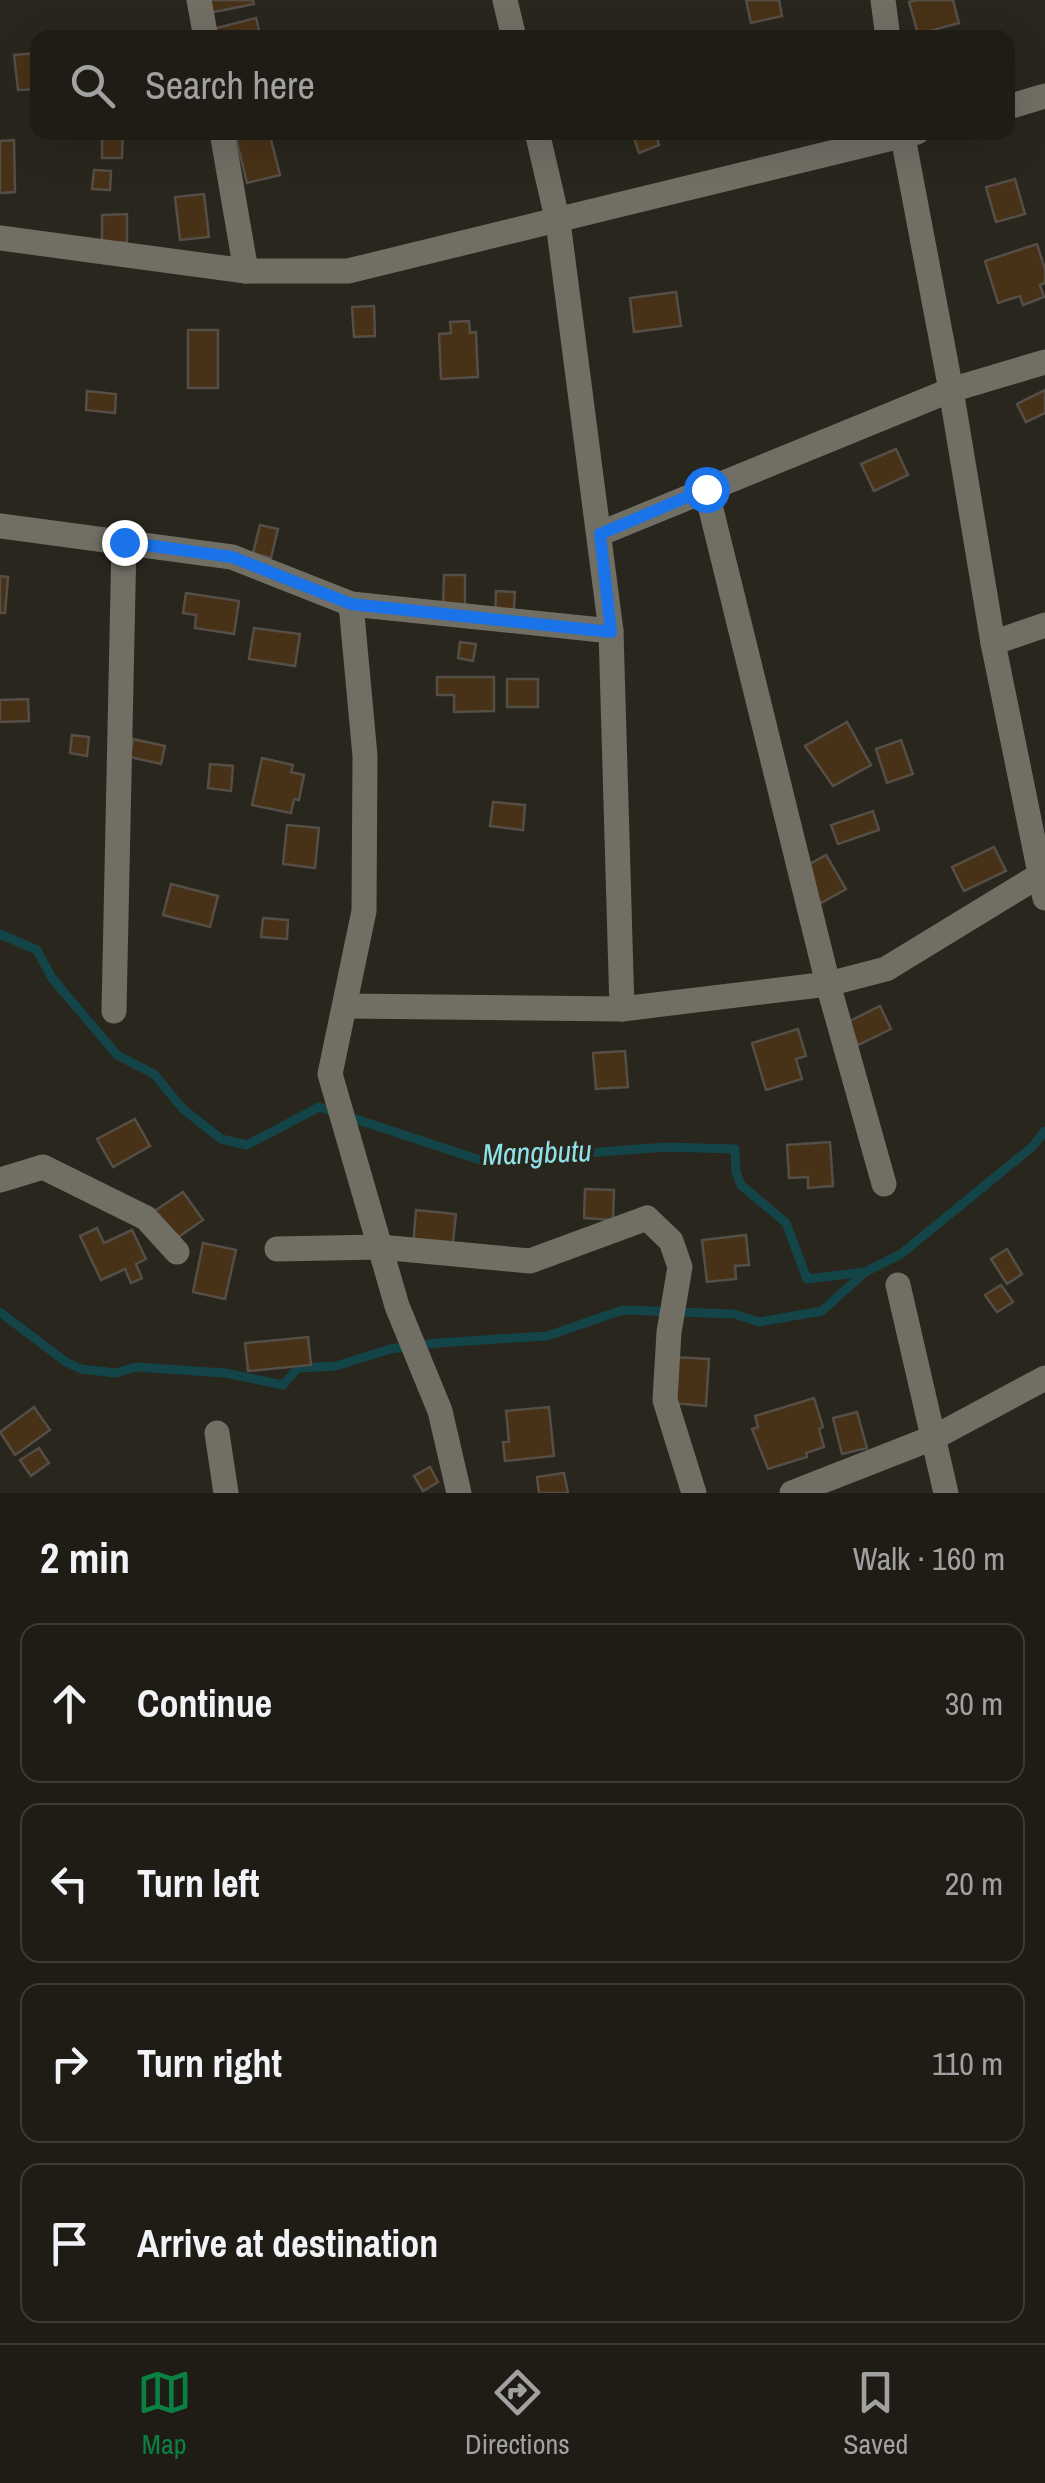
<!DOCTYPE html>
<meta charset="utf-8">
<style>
body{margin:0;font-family:"Archivo Narrow",sans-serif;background:#27251f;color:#f1f3f6}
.stop{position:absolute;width:30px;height:30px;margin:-22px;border:8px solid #1a73e8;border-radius:50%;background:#fff}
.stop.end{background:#1a73e8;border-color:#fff;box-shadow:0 2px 10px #0008}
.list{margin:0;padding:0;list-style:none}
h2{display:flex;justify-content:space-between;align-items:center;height:130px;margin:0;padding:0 40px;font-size:42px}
h2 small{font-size:32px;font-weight:400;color:#a1a1a1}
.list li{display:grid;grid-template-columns:65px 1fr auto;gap:30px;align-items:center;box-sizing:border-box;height:160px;margin:0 20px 20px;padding:0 20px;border:2px solid #3c3a35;border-radius:20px}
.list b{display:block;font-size:38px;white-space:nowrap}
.list em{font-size:32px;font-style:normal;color:#a1a1a1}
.icon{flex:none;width:55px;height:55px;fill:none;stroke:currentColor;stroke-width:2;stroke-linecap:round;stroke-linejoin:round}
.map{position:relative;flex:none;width:1045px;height:1493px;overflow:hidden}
.search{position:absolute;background:#1f1c16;box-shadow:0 10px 40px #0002;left:30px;right:30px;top:30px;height:110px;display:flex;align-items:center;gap:25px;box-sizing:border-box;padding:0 35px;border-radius:20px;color:#a1a1a1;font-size:38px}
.sheet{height:850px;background:#1f1c16}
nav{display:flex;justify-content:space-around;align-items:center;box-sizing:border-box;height:140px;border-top:2px solid #3c3a35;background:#1f1c16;font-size:28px;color:#a1a1a1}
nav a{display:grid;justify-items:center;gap:5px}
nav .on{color:#0b8043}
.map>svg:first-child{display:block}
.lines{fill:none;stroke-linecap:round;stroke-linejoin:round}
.stream{stroke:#134548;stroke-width:9}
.building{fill:#483217;stroke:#554e46;stroke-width:2.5}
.minor{stroke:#716e64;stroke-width:25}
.route{stroke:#1a73e8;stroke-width:12}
.labels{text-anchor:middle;stroke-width:8;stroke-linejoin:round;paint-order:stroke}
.water-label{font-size:30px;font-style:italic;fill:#8ee2e8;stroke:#29261e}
</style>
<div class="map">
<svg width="1045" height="1493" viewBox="0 0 1045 1493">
<rect width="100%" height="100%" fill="#29261e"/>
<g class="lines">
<g class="stream">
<polyline points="0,934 37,950 52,978 117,1055 154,1074 183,1109 221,1139 247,1145 319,1107 483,1161 666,1147 735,1149 736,1172 741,1185 786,1223 807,1279 865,1272 901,1254 1032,1147 1045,1131"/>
<polyline points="0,1312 66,1362 81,1369 116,1373 136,1367 225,1373 283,1385 298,1368 336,1366 390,1349 437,1343 547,1336 623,1310 734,1314 759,1322 822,1311 864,1273"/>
</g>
</g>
<g class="building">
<polygon points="206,0 253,0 254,4 209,13"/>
<polygon points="746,0 779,0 782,16 751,23"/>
<polygon points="917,0 953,0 959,23 918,34 909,2"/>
<polygon points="256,18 261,38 215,38 213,29"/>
<polygon points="38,53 38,89 18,90 14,55"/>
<polygon points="102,132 123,132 122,158 102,158"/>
<polygon points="257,132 269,132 280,175 247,183 236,138"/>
<polygon points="632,132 655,132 659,145 639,153"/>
<polygon points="14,140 15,192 0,193 0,141"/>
<polygon points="94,170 111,171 110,190 92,189"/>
<polygon points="1015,179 1025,214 996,222 986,187"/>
<polygon points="204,194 209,237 180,240 175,197"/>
<polygon points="127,214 127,242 102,243 102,215"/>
<polygon points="1037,244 1045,269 1045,283 1040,285 1044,297 1023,305 1020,296 998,303 985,261"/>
<polygon points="676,292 681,326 634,332 630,298"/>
<polygon points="374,306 375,336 354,337 352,307"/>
<polygon points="469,321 470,333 476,332 478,377 441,379 439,334 451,333 450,322"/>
<rect x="188" y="330" width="30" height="58"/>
<polygon points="1045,390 1045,413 1026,422 1017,404"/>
<polygon points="87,391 116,394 115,413 86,410"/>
<polygon points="896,449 908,475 874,491 861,464"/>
<polygon points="260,525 278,529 271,558 253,553"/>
<polygon points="444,575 465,575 465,606 443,605"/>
<polygon points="0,576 8,577 5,613 0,613"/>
<polygon points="496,591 515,592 513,623 495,622"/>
<polygon points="186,593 239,601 234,634 195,628 196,615 183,613"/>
<polygon points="254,628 300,634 295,666 249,659"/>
<polygon points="460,642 476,644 473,661 458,658"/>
<polygon points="437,677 494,677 494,711 454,712 454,695 437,695"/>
<rect x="507" y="679" width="31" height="28"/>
<polygon points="28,699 29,721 0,722 0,700"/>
<polygon points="847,722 871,765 833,786 805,746"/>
<polygon points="72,735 89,737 87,756 70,753"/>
<polygon points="133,739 165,746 161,764 130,757"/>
<polygon points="901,740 913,774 887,783 876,749"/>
<polygon points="262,758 293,765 291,772 304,775 299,800 294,799 291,813 252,805"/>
<polygon points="210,764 233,766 231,791 208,788"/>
<polygon points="493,802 525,805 523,830 490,826"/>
<polygon points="873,811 879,830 838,844 831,825"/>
<polygon points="287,825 319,828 315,868 283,864"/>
<polygon points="994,847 1006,871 964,891 952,867"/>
<polygon points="826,855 846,889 821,903 801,869"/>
<polygon points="171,884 218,896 210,927 163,915"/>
<polygon points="263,918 288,920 287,939 261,937"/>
<polygon points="880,1006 891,1029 858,1045 848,1022"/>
<polygon points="798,1029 806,1056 796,1059 802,1079 766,1090 752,1043"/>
<polygon points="625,1051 628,1087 596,1089 593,1053"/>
<polygon points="135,1119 150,1146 113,1167 97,1139"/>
<polygon points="830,1142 833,1186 808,1188 808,1177 789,1178 787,1145"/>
<polygon points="585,1189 614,1190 613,1220 584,1218"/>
<polygon points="183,1192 203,1220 164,1247 144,1218"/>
<polygon points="416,1210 456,1214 452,1251 413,1247"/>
<polygon points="97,1228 104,1243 132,1230 146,1259 136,1264 142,1278 131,1283 125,1269 101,1280 80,1236"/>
<polygon points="746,1235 749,1265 735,1266 736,1279 707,1282 702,1240"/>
<polygon points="203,1243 236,1250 225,1299 193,1292"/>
<polygon points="1007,1249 1022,1274 1007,1284 991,1259"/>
<polygon points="1001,1285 1013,1302 997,1312 985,1295"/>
<polygon points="308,1337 311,1365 248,1371 245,1343"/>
<polygon points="674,1357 709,1359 706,1406 671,1403"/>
<polygon points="814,1398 823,1427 819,1429 824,1447 806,1453 807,1457 768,1469 752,1429 758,1427 755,1416"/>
<polygon points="34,1407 50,1430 15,1455 0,1432"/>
<polygon points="549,1407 554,1456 505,1461 503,1442 509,1442 506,1411"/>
<polygon points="857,1412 867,1448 842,1454 833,1418"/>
<polygon points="39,1448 49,1463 31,1476 20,1460"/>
<polygon points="430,1467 438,1482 423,1491 414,1476"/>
<polygon points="564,1473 568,1493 539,1493 537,1477"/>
</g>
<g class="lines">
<g class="minor">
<polyline points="199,0 206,38"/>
<polyline points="505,0 514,38"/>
<polyline points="883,0 888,38"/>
<polyline points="1008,107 1045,96"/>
<polyline points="222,132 246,271"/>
<polyline points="537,132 558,222 611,631 622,1009"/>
<polyline points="902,132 951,390 993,643 1045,898"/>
<polyline points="0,238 246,271 348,271 917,132"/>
<polyline points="706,489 828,984 884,1184"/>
<polyline points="0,526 232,557 351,604 611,631"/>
<polyline points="599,534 951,390 1045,362"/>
<polyline points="351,604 365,756 364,911 330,1074 397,1306 440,1411 459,1493"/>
<polyline points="993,643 1045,625"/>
<polyline points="345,1006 622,1009 828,984 886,969 1045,872"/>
<polyline points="114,1011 124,542"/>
<polyline points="0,1180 43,1167 146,1218 177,1252"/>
<polyline points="277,1249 380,1247 530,1261 647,1218 671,1241 680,1267 669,1332 665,1400 694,1493"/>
<polyline points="898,1285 946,1493"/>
<polyline points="217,1433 226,1493"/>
<polyline points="792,1493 935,1437 1045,1378"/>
</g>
</g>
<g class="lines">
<polyline class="route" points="124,542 232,557 351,604 611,632 600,534 706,489"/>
</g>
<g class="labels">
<g class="water-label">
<text transform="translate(537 1153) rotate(-2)" y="10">Mangbutu</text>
</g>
</g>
</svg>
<div class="stop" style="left:706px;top:489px"></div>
<div class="stop end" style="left:124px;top:542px"></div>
<div class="search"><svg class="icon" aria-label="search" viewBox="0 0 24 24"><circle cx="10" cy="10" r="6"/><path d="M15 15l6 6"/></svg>Search here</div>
</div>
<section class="sheet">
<h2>2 min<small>Walk · 160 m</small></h2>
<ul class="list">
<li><svg class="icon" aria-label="ahead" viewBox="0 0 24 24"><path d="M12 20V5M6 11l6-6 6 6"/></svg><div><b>Continue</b></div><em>30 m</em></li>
<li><svg class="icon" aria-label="left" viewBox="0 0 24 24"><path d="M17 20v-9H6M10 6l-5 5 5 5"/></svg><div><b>Turn left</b></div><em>20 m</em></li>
<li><svg class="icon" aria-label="right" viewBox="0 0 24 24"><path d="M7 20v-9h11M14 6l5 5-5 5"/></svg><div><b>Turn right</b></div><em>110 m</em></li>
<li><svg class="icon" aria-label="arrive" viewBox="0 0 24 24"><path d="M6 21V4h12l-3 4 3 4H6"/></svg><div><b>Arrive at destination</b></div></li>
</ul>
</section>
<nav>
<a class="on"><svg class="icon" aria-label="map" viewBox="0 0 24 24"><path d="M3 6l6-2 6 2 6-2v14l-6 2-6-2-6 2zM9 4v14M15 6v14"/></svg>Map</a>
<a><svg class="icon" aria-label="directions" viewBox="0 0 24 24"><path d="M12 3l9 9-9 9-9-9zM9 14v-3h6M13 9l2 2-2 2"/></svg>Directions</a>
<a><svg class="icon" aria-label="saved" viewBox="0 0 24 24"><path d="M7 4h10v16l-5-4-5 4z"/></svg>Saved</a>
</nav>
